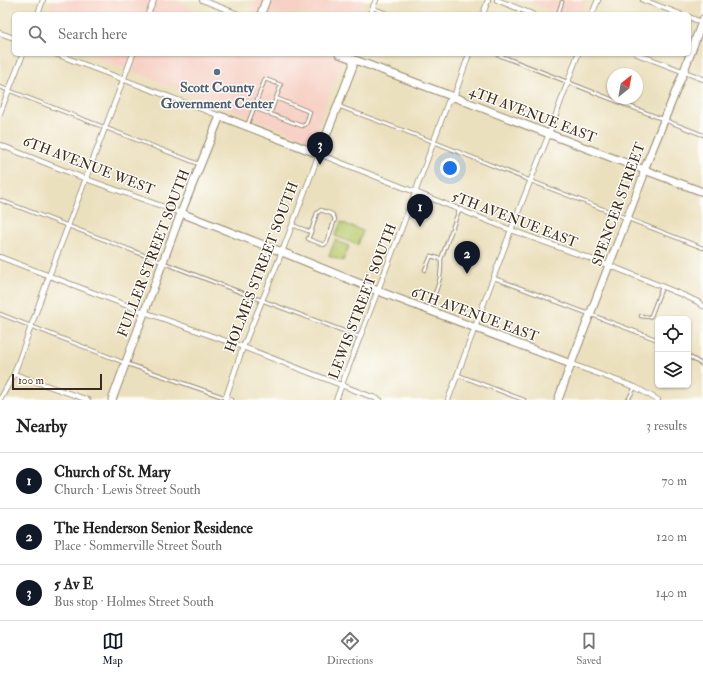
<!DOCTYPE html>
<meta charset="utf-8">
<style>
body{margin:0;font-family:"IM FELL Double Pica",serif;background:#f2f2f2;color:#222}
.controls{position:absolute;right:12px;bottom:12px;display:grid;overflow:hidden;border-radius:6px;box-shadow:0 1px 3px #0004}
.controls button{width:36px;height:36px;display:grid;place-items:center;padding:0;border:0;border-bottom:1px solid #e0e0e0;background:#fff;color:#222;font:20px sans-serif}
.compass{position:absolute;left:607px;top:68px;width:36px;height:36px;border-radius:50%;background:#fff;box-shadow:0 1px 3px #0004;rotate:31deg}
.scale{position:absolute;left:12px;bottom:10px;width:90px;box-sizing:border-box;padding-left:4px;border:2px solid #3b2a1e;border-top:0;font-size:11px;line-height:14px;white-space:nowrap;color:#3b2a1e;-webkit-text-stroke:3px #fdfcf7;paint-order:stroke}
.you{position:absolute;left:450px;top:168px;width:14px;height:14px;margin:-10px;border:3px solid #fff;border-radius:50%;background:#1a73e8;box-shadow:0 0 0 6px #1a73e833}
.badge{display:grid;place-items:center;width:26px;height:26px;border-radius:50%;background:#111827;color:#fff;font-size:13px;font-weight:700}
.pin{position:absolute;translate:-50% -33px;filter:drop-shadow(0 1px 2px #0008)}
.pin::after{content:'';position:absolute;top:21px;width:14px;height:12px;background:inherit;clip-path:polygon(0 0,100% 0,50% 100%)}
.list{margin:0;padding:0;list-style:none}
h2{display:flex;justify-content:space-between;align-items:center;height:52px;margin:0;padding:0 16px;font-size:17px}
h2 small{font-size:13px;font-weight:400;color:#767676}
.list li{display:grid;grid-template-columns:26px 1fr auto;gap:12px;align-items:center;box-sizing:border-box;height:56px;padding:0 16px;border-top:1px solid #e0e0e0}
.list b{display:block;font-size:15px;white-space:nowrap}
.list p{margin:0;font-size:13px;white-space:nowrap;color:#767676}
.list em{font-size:13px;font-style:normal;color:#767676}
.icon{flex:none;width:22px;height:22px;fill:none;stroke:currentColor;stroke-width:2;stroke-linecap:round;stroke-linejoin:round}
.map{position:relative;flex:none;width:703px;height:400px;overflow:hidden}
.search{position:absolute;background:#fff;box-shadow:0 1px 3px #0004;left:12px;right:12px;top:12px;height:44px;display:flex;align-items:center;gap:10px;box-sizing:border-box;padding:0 14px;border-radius:6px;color:#767676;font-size:15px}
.sheet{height:220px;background:#fff}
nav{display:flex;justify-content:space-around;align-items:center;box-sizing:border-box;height:56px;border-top:1px solid #e0e0e0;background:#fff;font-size:11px;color:#767676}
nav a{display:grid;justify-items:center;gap:2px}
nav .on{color:#111827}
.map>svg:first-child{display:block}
.built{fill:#f7d1c6}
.green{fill:#b7ca6d;stroke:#797a46}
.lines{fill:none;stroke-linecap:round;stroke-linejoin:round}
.lane-casing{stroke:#93856e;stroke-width:4.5}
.street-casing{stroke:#93856e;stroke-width:6}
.secondary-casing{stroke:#93856e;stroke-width:9}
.lane{stroke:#fff;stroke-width:2.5}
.street{stroke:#fff;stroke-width:4.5}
.secondary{stroke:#fff;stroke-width:7}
.service-dot{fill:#5c6f8a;stroke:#fdfcf7;stroke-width:1.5}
.labels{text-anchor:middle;stroke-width:3;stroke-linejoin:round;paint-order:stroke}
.service-label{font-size:14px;font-weight:bold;fill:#4e5e75;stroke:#fdfcf7}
.street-label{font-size:14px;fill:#3b2a1e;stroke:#fdfcf7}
</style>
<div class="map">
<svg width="703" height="400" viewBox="0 0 703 400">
<rect width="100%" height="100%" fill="#fdfcf7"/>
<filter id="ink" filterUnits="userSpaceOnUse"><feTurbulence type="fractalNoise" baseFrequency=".025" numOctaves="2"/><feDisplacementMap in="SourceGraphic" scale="8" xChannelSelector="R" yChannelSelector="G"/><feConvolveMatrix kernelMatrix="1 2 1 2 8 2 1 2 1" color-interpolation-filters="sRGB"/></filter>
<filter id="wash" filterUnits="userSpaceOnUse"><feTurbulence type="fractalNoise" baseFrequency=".012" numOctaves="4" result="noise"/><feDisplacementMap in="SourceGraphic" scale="16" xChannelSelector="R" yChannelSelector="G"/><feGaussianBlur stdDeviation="0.9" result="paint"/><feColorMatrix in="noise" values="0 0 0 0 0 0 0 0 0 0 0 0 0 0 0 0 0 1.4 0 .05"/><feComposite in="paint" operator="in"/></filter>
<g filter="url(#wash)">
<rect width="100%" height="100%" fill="#ebe0be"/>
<g class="built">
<polygon points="53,0 171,0 206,14 48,14"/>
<polygon points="256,0 364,0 358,14 251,14"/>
<polygon points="526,0 586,0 581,14 560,14"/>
<polygon points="88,54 344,54 312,141"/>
</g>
<g class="green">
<polygon points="341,222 363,231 358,245 335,236"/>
<polygon points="335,240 349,246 343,261 329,256"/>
</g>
</g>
<g filter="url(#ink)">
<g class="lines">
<defs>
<g id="lane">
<polyline points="373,8 389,14"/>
<polyline points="558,14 562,2"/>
<polyline points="496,54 703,135"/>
<polyline points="0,87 199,164"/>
<polyline points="338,106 434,142 531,181 703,248"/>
<polyline points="254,108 270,114"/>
<polyline points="247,126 265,79 281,85 270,114 302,126 306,124 310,112 276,98"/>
<path d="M 0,200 C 120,245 239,293 360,337"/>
<polyline points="292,225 311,232 308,239 324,245 327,242 335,219 332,214 321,210 317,213 311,232"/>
<polyline points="441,259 459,210"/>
<path d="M 425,270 L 431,256 L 441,259 C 442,281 436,291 428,310"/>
<polyline points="494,278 658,340"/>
<polyline points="0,314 125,363 232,400"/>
<polyline points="641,316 649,317 651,316 662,287"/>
<polyline points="688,356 703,365"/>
<polyline points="458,375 524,400"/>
<polyline points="628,400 635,387"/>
</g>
<g id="street">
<polyline points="202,0 238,14"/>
<polyline points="497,0 532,14"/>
<polyline points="643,0 680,14"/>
<polyline points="38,14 43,0"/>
<polyline points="148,14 154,0"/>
<polyline points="370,14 376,0"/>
<polyline points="483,14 488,0"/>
<polyline points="592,14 598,0"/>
<polyline points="689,17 703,23"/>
<polyline points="0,33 14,38"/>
<polyline points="56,54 220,116"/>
<polyline points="637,54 703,79"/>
<polyline points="0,113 23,54"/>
<polyline points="0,145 86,179 181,213"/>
<polyline points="0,257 144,312 243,347 380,400"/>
<polyline points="571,364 635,387 658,400"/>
<polyline points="14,374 88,400"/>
<polyline points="0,400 14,374 49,276 133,54"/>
<polyline points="225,400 243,347 282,252 319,154 511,230 616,268 683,295 698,302 703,306"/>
<polyline points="336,400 415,193 448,102 454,97 469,54"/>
<polyline points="448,400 511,230 549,134 578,54"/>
</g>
<g id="secondary">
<polyline points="261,14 266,0"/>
<polyline points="339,54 454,97 549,134 703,192"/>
<polyline points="181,213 282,252 378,291 571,364"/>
<polyline points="112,400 181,213 220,116 319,154 353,66 353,60"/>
<polyline points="558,400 574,356 643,177 644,170 684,71 703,19"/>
</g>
</defs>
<use href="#lane" class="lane-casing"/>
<use href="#street" class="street-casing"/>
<use href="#secondary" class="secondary-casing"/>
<use href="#lane" class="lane"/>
<use href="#street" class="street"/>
<use href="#secondary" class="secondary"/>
</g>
</g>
<circle class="service-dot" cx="217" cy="72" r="4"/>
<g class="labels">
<g class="service-label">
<text x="217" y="92">Scott County<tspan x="217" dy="16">Government Center</tspan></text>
</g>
<g class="street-label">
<text transform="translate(533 114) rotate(21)" y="5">4TH AVENUE EAST</text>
<text transform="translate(89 165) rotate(21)" y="5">6TH AVENUE WEST</text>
<text transform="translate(618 204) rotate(-70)" y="5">SPENCER STREET</text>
<text transform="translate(515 219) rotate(21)" y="5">5TH AVENUE EAST</text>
<text transform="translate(153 253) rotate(-69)" y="5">FULLER STREET SOUTH</text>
<text transform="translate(261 267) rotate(-69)" y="5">HOLMES STREET SOUTH</text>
<text transform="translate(362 301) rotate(-69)" y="5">LEWIS STREET SOUTH</text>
<text transform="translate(475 314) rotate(20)" y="5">6TH AVENUE EAST</text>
</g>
</g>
</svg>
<div class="controls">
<button><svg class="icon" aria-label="locate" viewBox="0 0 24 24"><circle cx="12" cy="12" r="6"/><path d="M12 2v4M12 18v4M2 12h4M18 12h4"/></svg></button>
<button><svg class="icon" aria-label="layers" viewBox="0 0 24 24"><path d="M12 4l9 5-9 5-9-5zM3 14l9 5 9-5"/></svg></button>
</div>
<svg class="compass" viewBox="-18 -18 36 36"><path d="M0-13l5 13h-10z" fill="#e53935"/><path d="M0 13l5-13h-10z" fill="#767676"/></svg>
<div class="scale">100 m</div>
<div class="you"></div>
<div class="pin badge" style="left:420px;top:227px">1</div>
<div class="pin badge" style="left:467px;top:274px">2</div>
<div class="pin badge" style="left:320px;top:165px">3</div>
<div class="search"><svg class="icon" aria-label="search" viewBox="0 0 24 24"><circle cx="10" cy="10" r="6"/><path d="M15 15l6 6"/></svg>Search here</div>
</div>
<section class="sheet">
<h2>Nearby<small>3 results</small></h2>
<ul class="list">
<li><span class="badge">1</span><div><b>Church of St. Mary</b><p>Church · Lewis Street South</p></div><em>70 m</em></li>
<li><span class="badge">2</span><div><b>The Henderson Senior Residence</b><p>Place · Sommerville Street South</p></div><em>120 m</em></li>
<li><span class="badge">3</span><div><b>5 Av E</b><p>Bus stop · Holmes Street South</p></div><em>140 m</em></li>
</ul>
</section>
<nav>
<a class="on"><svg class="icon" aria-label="map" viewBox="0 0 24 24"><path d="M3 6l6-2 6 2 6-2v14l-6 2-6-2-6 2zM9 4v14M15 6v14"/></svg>Map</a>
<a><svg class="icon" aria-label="directions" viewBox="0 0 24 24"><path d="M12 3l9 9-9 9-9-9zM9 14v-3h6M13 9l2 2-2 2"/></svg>Directions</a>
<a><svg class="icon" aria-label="saved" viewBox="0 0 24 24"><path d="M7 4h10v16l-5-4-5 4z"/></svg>Saved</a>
</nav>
